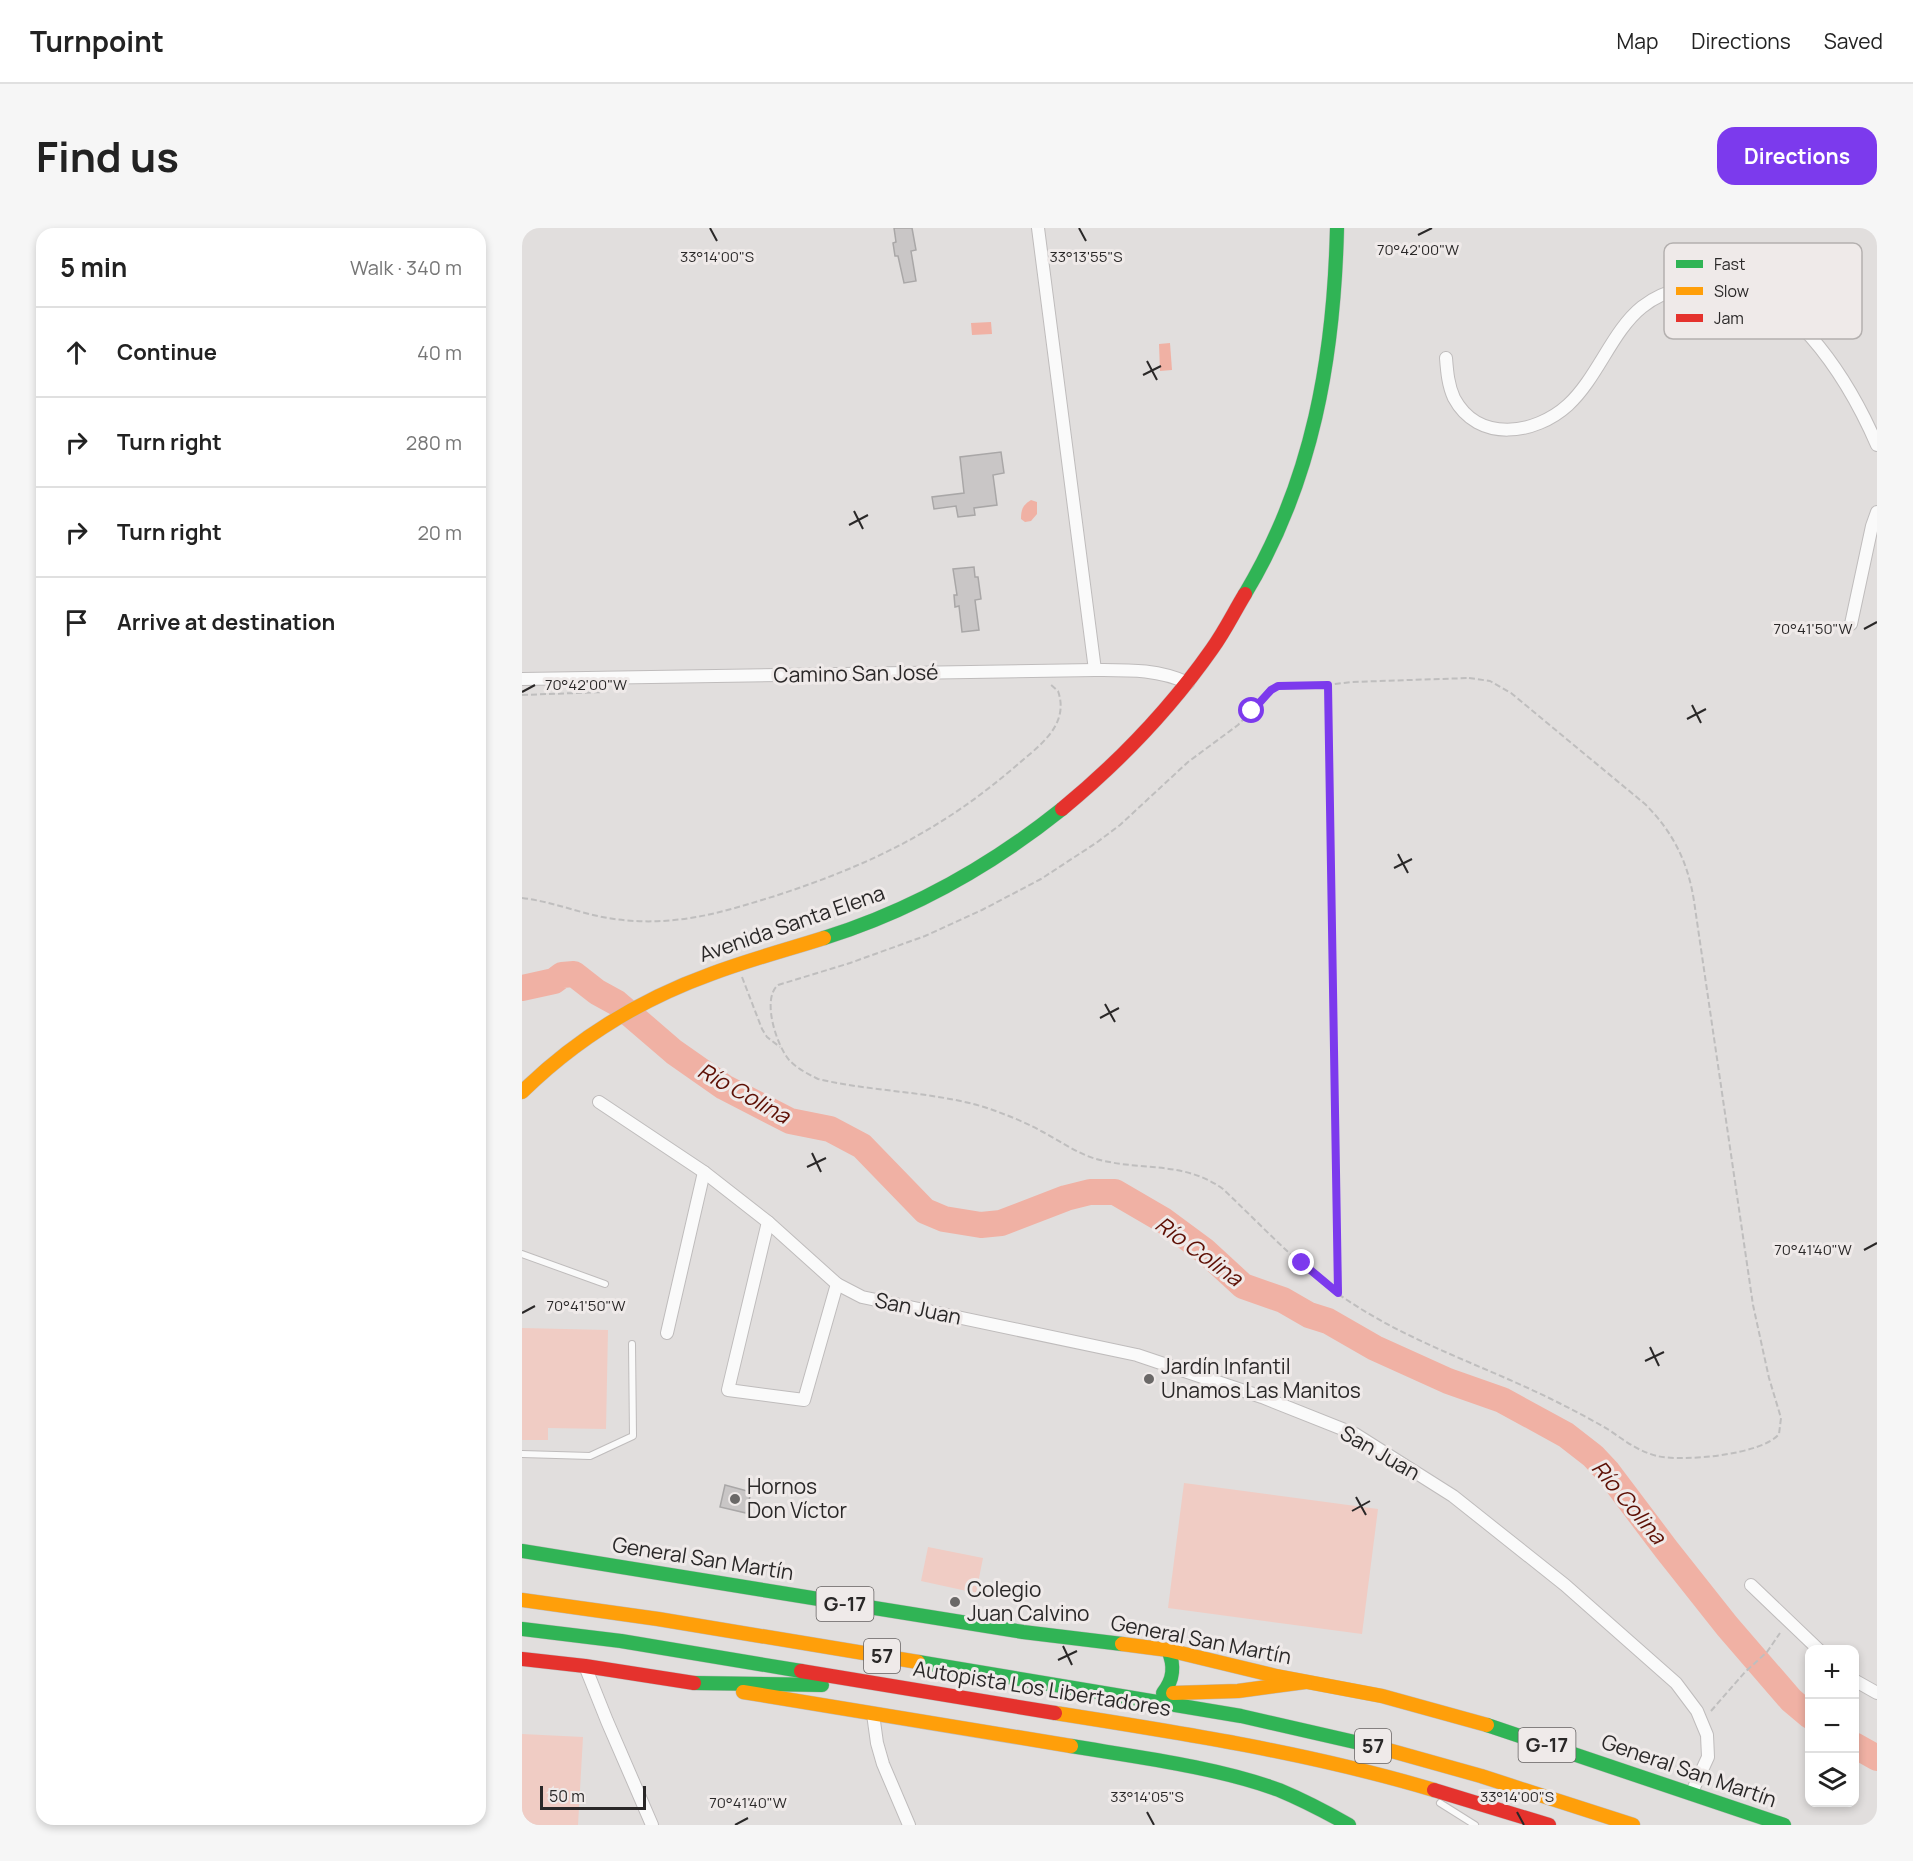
<!DOCTYPE html>
<meta charset="utf-8">
<style>
body{margin:0;font-family:Manrope,sans-serif;background:#f6f6f6;color:#222}
.controls{position:absolute;right:18px;bottom:18px;display:grid;overflow:hidden;border-radius:12px;box-shadow:0 3px 9px #0003}
.controls button{width:54px;height:54px;display:grid;place-items:center;padding:0;border:0;border-bottom:2px solid #e0e0e0;background:#fff;color:#222;font:30px sans-serif}
.scale{position:absolute;left:18px;bottom:15px;width:106px;box-sizing:border-box;padding-left:6px;border:3px solid #2a2828;border-top:0;font-size:16px;line-height:21px;white-space:nowrap;color:#2a2828;-webkit-text-stroke:4px #efeae9;paint-order:stroke}
.stop{position:absolute;width:18px;height:18px;margin:-14px;border:4px solid #7c3aed;border-radius:50%;background:#fff}
.stop.end{background:#7c3aed;border-color:#fff;box-shadow:0 2px 6px #0008}
.list{margin:0;padding:0;list-style:none}
h2{display:flex;justify-content:space-between;align-items:center;height:78px;margin:0;padding:0 24px;font-size:26px}
h2 small{font-size:20px;font-weight:400;color:#767676}
.list li{display:grid;grid-template-columns:39px 1fr auto;gap:18px;align-items:center;box-sizing:border-box;height:90px;padding:0 24px;border-top:2px solid #e0e0e0}
.list b{display:block;font-size:22px;white-space:nowrap}
.list em{font-size:20px;font-style:normal;color:#767676}
.icon{flex:none;width:33px;height:33px;fill:none;stroke:currentColor;stroke-width:2;stroke-linecap:round;stroke-linejoin:round}
.map{position:relative;flex:none;width:1355px;height:1597px;overflow:hidden;border-radius:18px}
header{display:flex;align-items:center;gap:36px;box-sizing:border-box;height:84px;padding:0 30px;background:#fff;border-bottom:2px solid #e0e0e0}
header strong{font-size:28px}
nav{display:flex;gap:33px;margin-inline-start:auto;font-size:21px}
.intro{display:flex;align-items:center;justify-content:space-between;box-sizing:border-box;height:144px;padding:0 36px}
h1{margin:0;font-size:42px}
.button{padding:15px 27px;border-radius:18px;background:#7c3aed;color:#fff;font-size:21px;font-weight:700}
main{display:flex;gap:36px;padding:0 36px}
aside{flex:1;background:#fff;border-radius:18px;box-shadow:0 3px 9px #0003}
.map>svg:first-child{display:block}
.green{fill:#f0ccc4}
.water{fill:#f0b1a4}
.lines{fill:none;stroke-linecap:round;stroke-linejoin:round}
.river{stroke:#f0b1a4;stroke-width:26}
.building{fill:#c9c6c6;stroke:#a9a7a7;stroke-width:1.5}
.lane-casing{stroke:#bfbcbc;stroke-width:8}
.street-casing{stroke:#bfbcbc;stroke-width:14}
.fast-casing{stroke:#bfbcbc;stroke-width:15}
.slow-casing{stroke:#bfbcbc;stroke-width:15}
.jam-casing{stroke:#bfbcbc;stroke-width:15}
.path{stroke:#bfbebe;stroke-width:2;stroke-dasharray:6 3;stroke-linecap:butt}
.lane{stroke:#fafafa;stroke-width:6}
.street{stroke:#fafafa;stroke-width:12}
.fast{stroke:#30b455;stroke-width:14}
.slow{stroke:#ff9f0a;stroke-width:14}
.jam{stroke:#e5322d;stroke-width:14}
.route{stroke:#7c3aed;stroke-width:8}
.ticks{fill:none;stroke:#2a2828;stroke-width:2}
.poi-dot{fill:#6a6867;stroke:#efeae9;stroke-width:2}
.labels{text-anchor:middle;stroke-width:6;stroke-linejoin:round;paint-order:stroke}
.shield{fill:#efeae9;stroke:#656262;stroke-width:1.5}
.shield-label{font-size:20px;font-weight:bold;fill:#2a2828}
.street-label{font-size:21px;fill:#2a2828;stroke:#efeae9}
.poi-label{font-size:21px;fill:#2a2828;stroke:#efeae9;text-anchor:start}
.water-label{font-size:22px;font-style:italic;fill:#5e1005;stroke:#efeae9}
.key{fill:#efeae9;stroke:#b4b0af;stroke-width:1.5}
.key-label{font-size:16px;fill:#2a2828}
.ticks-label{font-size:15px;text-anchor:middle;fill:#2a2828;stroke:#efeae9;stroke-width:6;stroke-linejoin:round;paint-order:stroke}
</style>
<header>
<strong>Turnpoint</strong>
<nav><a>Map</a><a>Directions</a><a>Saved</a></nav>
</header>
<div class="intro"><h1>Find us</h1><a class="button">Directions</a></div>
<main>
<aside>
<h2>5 min<small>Walk · 340 m</small></h2>
<ul class="list">
<li><svg class="icon" aria-label="ahead" viewBox="0 0 24 24"><path d="M12 20V5M6 11l6-6 6 6"/></svg><div><b>Continue</b></div><em>40 m</em></li>
<li><svg class="icon" aria-label="right" viewBox="0 0 24 24"><path d="M7 20v-9h11M14 6l5 5-5 5"/></svg><div><b>Turn right</b></div><em>280 m</em></li>
<li><svg class="icon" aria-label="right" viewBox="0 0 24 24"><path d="M7 20v-9h11M14 6l5 5-5 5"/></svg><div><b>Turn right</b></div><em>20 m</em></li>
<li><svg class="icon" aria-label="arrive" viewBox="0 0 24 24"><path d="M6 21V4h12l-3 4 3 4H6"/></svg><div><b>Arrive at destination</b></div></li>
</ul>
</aside>
<div class="map">
<svg width="1355" height="1597" viewBox="0 0 1355 1597">
<rect width="100%" height="100%" fill="#e1dedd"/>
<g class="green">
<polygon points="0,1100 86,1102 84,1201 26,1200 26,1212 0,1212"/>
<polygon points="662,1255 856,1281 840,1406 646,1380"/>
<polygon points="406,1319 461,1330 454,1365 399,1353"/>
<polygon points="0,1506 61,1509 56,1597 0,1597"/>
</g>
<g class="water">
<polygon points="469,94 470,106 450,107 449,95"/>
<polygon points="648,115 650,142 638,143 637,116"/>
<path d="M 509,272 L 515,274 L 515,286 L 509,293 L 503,294 L 499,291 C 499,281 501,277 509,272 Z"/>
</g>
<g class="lines">
<g class="river">
<polyline points="0,760 32,753 40,747 52,746 75,764 95,775 152,824 202,859 268,893 308,901 340,918 403,983 422,991 459,997 479,995 544,970 568,964 593,964 641,992 683,1023 721,1058 761,1072 787,1087 806,1093 853,1120 926,1153 980,1172 1044,1207 1071,1228 1086,1244 1144,1321 1205,1398 1269,1472 1288,1488"/>
<polyline points="1332,1517 1355,1530"/>
</g>
</g>
<g class="building">
<polygon points="372,0 390,0 394,22 389,23 394,53 382,55 376,28 373,28 371,15 374,14"/>
<polygon points="479,224 482,245 471,247 475,277 452,280 453,287 436,289 434,278 412,281 410,269 442,265 438,229"/>
<polygon points="452,339 453,349 456,349 459,371 453,372 457,402 440,404 437,378 433,379 432,367 435,367 431,341"/>
<polygon points="203,1257 229,1264 224,1285 198,1279"/>
</g>
<g class="lines">
<defs>
<g id="lane">
<polyline points="0,1026 83,1056"/>
<polyline points="0,1226 68,1228 111,1208 110,1116"/>
<polyline points="918,1575 953,1597"/>
</g>
<g id="street">
<polyline points="516,0 573,442"/>
<path d="M 924,130 C 925,143 926,157 932,170 C 956,215 1013,207 1046,177 C 1076,149 1090,103 1120,79 C 1170,39 1249,65 1289,109 C 1317,141 1338,178 1355,217"/>
<polyline points="1329,396 1350,298 1355,284"/>
<path d="M 0,451 L 573,442 C 606,442 636,441 666,455"/>
<polyline points="77,874 182,944 246,994 315,1056 340,1069 615,1127 740,1169 833,1206 931,1268 1043,1357 1154,1455 1175,1483 1185,1507 1186,1529 1169,1566"/>
<polyline points="246,994 206,1162 282,1172 315,1056"/>
<polyline points="145,1105 182,944"/>
<polyline points="1229,1357 1297,1422"/>
<polyline points="63,1438 85,1493 130,1597"/>
<polyline points="1332,1452 1355,1465"/>
<polyline points="351,1486 355,1515 361,1536 387,1597"/>
</g>
<g id="fast">
<path d="M 723,366 C 791,253 812,129 815,0"/>
<path d="M 302,710 C 388,683 470,637 540,581"/>
<polyline points="0,1323 501,1404 600,1416"/>
<polyline points="0,1401 99,1413 279,1443"/>
<polyline points="396,1434 719,1488 859,1520"/>
<polyline points="172,1455 300,1457"/>
<path d="M 641,1465 C 652,1451 653,1438 646,1422"/>
<polyline points="965,1497 1262,1597"/>
<path d="M 549,1518 C 615,1529 695,1539 757,1562 C 781,1572 804,1584 827,1597"/>
</g>
<g id="slow">
<path d="M 0,864 C 54,811 117,772 189,746 C 226,732 264,722 302,710"/>
<polyline points="0,1372 136,1391 396,1434"/>
<polyline points="600,1416 646,1422 754,1448 860,1468 965,1497"/>
<polyline points="221,1464 549,1518"/>
<polyline points="651,1465 716,1463 783,1454"/>
<path d="M 533,1485 C 660,1505 788,1525 912,1562"/>
<polyline points="859,1520 959,1548 1111,1597"/>
</g>
<g id="jam">
<path d="M 540,581 C 597,534 648,481 690,421 C 703,403 712,384 723,366"/>
<polyline points="0,1431 63,1438 172,1455"/>
<polyline points="279,1443 533,1485"/>
<polyline points="912,1562 1027,1597"/>
</g>
</defs>
<use href="#lane" class="lane-casing"/>
<use href="#street" class="street-casing"/>
<use href="#fast" class="fast-casing"/>
<use href="#slow" class="slow-casing"/>
<use href="#jam" class="jam-casing"/>
<g class="path">
<path d="M 947,450 L 968,453 L 989,465 L 1123,576 C 1151,604 1166,634 1172,673 L 1231,1077 L 1247,1150 L 1259,1190 L 1257,1206 C 1240,1227 1160,1234 1135,1228 C 1116,1223 1103,1213 1087,1202 C 1072,1193 1055,1184 1039,1176 C 965,1138 883,1114 815,1065 C 774,1035 738,996 701,961 C 662,933 622,943 578,932 C 557,927 540,914 521,904 C 503,894 483,886 462,879 C 408,863 351,864 296,851 C 286,846 276,841 268,833 C 255,819 239,771 256,757 L 328,735 L 403,708 L 460,682 L 519,651 L 574,615 L 598,597 L 666,534 L 716,497 L 749,462 L 756,458 L 806,457 L 829,454 Z"/>
<polyline points="806,457 816,1065"/>
<polyline points="0,467 82,464"/>
<path d="M 0,670 C 25,673 47,681 71,687 C 97,693 124,695 152,692 C 187,689 220,678 253,668 C 348,637 420,602 495,537 C 517,518 548,497 536,463 L 528,456"/>
<polyline points="220,749 240,801 245,809 258,819"/>
<polyline points="1189,1483 1223,1444 1245,1424 1258,1405"/>
</g>
<use href="#lane" class="lane"/>
<use href="#street" class="street"/>
<use href="#fast" class="fast"/>
<use href="#slow" class="slow"/>
<use href="#jam" class="jam"/>
</g>
<g class="lines">
<polyline class="route" points="730,483 749,462 756,458 806,457 816,1065 780,1035"/>
</g>
<path class="ticks" d="M 188,0 L 195,13M 557,0 L 564,13M 896,7 L 910,0M 625,133 L 635,152M 621,147 L 639,138M 332,283 L 341,301M 327,297 L 346,287M 1342,401 L 1355,394M 0,464 L 13,457M 1170,477 L 1179,495M 1165,491 L 1184,481M 876,626 L 886,645M 872,640 L 890,631M 583,776 L 593,794M 578,790 L 597,780M 290,925 L 299,944M 285,939 L 304,930M 1342,1022 L 1355,1015M 0,1085 L 13,1078M 1128,1119 L 1137,1138M 1123,1133 L 1142,1124M 834,1269 L 844,1287M 830,1283 L 848,1273M 541,1418 L 550,1437M 536,1432 L 555,1423M 625,1584 L 632,1597M 995,1584 L 1002,1597M 213,1597 L 226,1590"/>
<g class="poi-dot">
<circle cx="627" cy="1151" r="6"/>
<circle cx="213" cy="1271" r="6"/>
<circle cx="433" cy="1374" r="6"/>
</g>
<g class="labels">
<g class="shield">
<rect x="294.5" y="1359" width="57" height="34" rx="4.5"/>
<rect x="342" y="1411" width="36" height="34" rx="4.5"/>
<rect x="996.5" y="1500" width="57" height="34" rx="4.5"/>
<rect x="833" y="1501" width="36" height="34" rx="4.5"/>
</g>
<g class="shield-label">
<text x="323" y="1383">G-17</text>
<text x="360" y="1435">57</text>
<text x="1025" y="1524">G-17</text>
<text x="851" y="1525">57</text>
</g>
<g class="street-label">
<text transform="translate(334 446) rotate(-1)" y="7">Camino San José</text>
<text transform="translate(270 696) rotate(-19)" y="7">Avenida Santa Elena</text>
<text transform="translate(396 1081) rotate(12)" y="7">San Juan</text>
<text transform="translate(858 1225) rotate(30)" y="7">San Juan</text>
<text transform="translate(181 1331) rotate(9)" y="7">General San Martín</text>
<text transform="translate(679 1412) rotate(11)" y="7">General San Martín</text>
<text transform="translate(520 1461) rotate(9)" y="7">Autopista Los Libertadores</text>
<text transform="translate(1167 1543) rotate(19)" y="7">General San Martín</text>
</g>
<g class="poi-label">
<text x="639" y="1146">Jardín Infantil<tspan x="639" dy="24">Unamos Las Manitos</tspan></text>
<text x="225" y="1266">Hornos<tspan x="225" dy="24">Don Víctor</tspan></text>
<text x="445" y="1369">Colegio<tspan x="445" dy="24">Juan Calvino</tspan></text>
</g>
<g class="water-label">
<text transform="translate(222 865) rotate(29)" y="8">Río Colina</text>
<text transform="translate(677 1023) rotate(36)" y="8">Río Colina</text>
<text transform="translate(1107 1274) rotate(50)" y="8">Río Colina</text>
</g>
</g>
<rect x="1142" y="15" width="198" height="96" rx="9" class="key"/>
<rect x="1154" y="32" width="27" height="8" fill="#30b455"/>
<rect x="1154" y="59" width="27" height="8" fill="#ff9f0a"/>
<rect x="1154" y="86" width="27" height="8" fill="#e5322d"/>
<g class="key-label">
<text x="1192" y="42">Fast</text>
<text x="1192" y="69">Slow</text>
<text x="1192" y="96">Jam</text>
</g>
<g class="ticks-label">
<text x="896" y="27">70°42'00"W</text>
<text x="195" y="34">33°14'00"S</text>
<text x="564" y="34">33°13'55"S</text>
<text x="1291" y="406">70°41'50"W</text>
<text x="64" y="462">70°42'00"W</text>
<text x="1291" y="1027">70°41'40"W</text>
<text x="64" y="1083">70°41'50"W</text>
<text x="625" y="1574">33°14'05"S</text>
<text x="995" y="1574">33°14'00"S</text>
<text x="226" y="1580">70°41'40"W</text>
</g>
</svg>
<div class="controls">
<button>+</button>
<button>−</button>
<button><svg class="icon" aria-label="layers" viewBox="0 0 24 24"><path d="M12 4l9 5-9 5-9-5zM3 14l9 5 9-5"/></svg></button>
</div>
<div class="scale">50 m</div>
<div class="stop" style="left:730px;top:483px"></div>
<div class="stop end" style="left:780px;top:1035px"></div>
</div>
</main>
